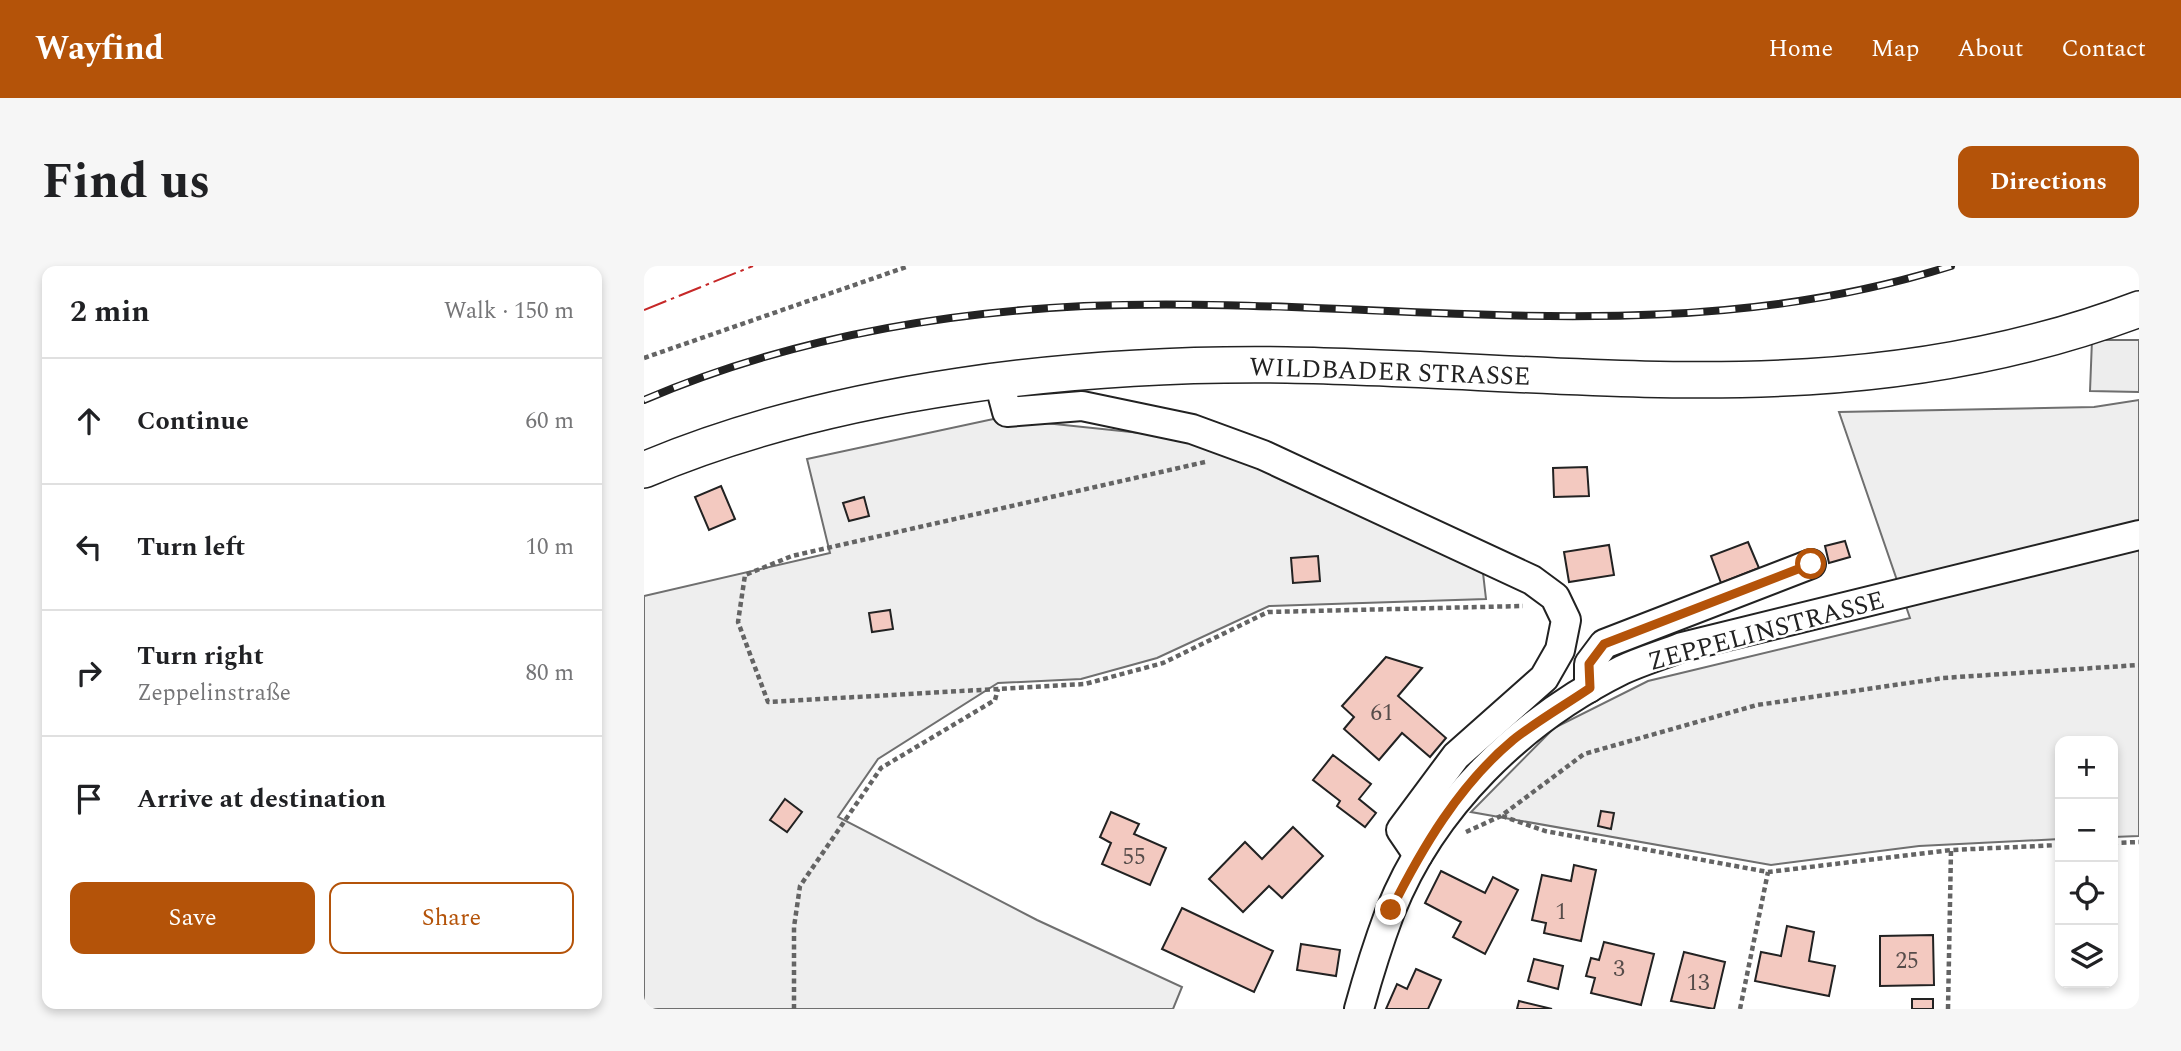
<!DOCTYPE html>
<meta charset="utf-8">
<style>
body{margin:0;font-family:Spectral,serif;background:#f6f6f6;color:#202124}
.controls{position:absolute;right:21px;bottom:21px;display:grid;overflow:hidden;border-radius:14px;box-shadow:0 4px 10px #0003}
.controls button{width:63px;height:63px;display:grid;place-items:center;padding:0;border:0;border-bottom:2px solid #e0e0e0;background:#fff;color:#202124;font:35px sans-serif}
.stop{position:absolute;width:21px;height:21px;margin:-16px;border:5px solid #b45309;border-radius:50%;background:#fff}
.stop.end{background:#b45309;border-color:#fff;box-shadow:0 2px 7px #0008}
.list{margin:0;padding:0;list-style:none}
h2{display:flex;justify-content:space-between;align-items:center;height:91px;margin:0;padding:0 28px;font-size:30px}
h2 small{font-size:23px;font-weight:400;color:#757577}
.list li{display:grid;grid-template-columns:46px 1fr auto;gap:21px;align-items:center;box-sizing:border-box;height:126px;padding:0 28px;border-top:2px solid #e0e0e0}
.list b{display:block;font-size:26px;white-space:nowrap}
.list p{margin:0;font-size:23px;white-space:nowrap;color:#757577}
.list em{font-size:23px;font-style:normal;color:#757577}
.actions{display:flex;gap:14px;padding:21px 28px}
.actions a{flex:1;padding:16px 0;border:2px solid #b45309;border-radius:14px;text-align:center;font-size:24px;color:#b45309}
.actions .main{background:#b45309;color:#fff}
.icon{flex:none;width:38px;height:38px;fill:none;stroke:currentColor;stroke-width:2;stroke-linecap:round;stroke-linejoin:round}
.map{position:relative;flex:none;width:1495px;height:743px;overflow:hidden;border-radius:14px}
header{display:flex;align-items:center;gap:42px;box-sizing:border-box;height:98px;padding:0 35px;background:#b45309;color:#fff}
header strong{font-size:33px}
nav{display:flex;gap:38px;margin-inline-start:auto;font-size:24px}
.intro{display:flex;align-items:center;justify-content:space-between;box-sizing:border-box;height:168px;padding:0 42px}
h1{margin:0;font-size:49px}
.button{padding:18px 32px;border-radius:14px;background:#b45309;color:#fff;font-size:24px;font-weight:700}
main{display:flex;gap:42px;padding:0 42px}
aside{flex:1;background:#fff;border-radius:14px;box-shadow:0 4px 10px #0003}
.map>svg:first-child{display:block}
.green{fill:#eee;stroke:#6f6f6f;stroke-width:2}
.parking{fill:#ededed;stroke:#6f6f6f;stroke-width:2}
.building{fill:#f3c9c0;stroke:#222;stroke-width:2}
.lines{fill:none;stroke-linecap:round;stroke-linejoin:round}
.minor-casing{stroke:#222;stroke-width:32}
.major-casing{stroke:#222;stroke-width:38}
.path{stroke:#646464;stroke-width:4.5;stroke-dasharray:5 3.5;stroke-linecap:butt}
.minor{stroke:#fff;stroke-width:28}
.major{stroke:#fff;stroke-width:35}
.rail-casing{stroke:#222;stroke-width:8}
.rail{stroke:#fff;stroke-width:5;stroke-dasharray:16;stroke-linecap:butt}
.power{stroke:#c62828;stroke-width:2;stroke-dasharray:24 5 3.5 5;stroke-linecap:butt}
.route{stroke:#b45309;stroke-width:9}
.labels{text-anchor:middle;stroke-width:5;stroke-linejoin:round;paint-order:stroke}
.number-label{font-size:23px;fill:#564c4a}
.street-label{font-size:26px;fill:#222;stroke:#fff}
</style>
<header>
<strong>Wayfind</strong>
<nav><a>Home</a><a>Map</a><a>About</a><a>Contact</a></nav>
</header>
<div class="intro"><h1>Find us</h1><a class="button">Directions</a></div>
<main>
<aside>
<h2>2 min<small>Walk · 150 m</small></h2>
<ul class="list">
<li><svg class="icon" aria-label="ahead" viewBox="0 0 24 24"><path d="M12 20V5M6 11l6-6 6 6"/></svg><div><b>Continue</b></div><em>60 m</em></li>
<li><svg class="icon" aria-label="left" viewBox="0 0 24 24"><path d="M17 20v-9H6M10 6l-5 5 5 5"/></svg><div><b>Turn left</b></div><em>10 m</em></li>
<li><svg class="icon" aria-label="right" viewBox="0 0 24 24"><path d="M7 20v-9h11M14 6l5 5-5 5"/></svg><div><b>Turn right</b><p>Zeppelinstraße</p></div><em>80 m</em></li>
<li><svg class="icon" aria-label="arrive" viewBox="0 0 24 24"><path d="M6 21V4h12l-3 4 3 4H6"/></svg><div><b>Arrive at destination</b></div></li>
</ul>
<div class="actions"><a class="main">Save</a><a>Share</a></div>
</aside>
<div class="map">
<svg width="1495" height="743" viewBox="0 0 1495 743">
<rect width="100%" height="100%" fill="#fff"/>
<g class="green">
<polygon points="1495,134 1495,570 1469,571 1469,475 1416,475 1416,573 1275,580 1127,599 827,546 910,462 1004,415 1266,352 1195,146 1450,141"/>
<polygon points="354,152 554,173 839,307 842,333 625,340 513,392 437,413 354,417 234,493 194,551 393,654 538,721 529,743 0,743 0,330 186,287 163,193"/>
</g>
<polygon class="parking" points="1448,74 1495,74 1495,126 1446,125"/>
<g class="building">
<polygon points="943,201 945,230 910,231 909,202"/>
<polygon points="77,220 91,253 65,264 51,231"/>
<polygon points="220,231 225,250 205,255 199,237"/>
<polygon points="1201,275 1206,291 1185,297 1181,280"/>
<polygon points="1104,276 1115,302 1077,317 1067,290"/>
<polygon points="965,279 970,309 925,316 920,286"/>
<polygon points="674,290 676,315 649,317 647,292"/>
<polygon points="246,344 249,363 228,366 225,347"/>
<polygon points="742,391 778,402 754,430 802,472 786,491 758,467 735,494 700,463 710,451 698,440"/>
<polygon points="689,489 727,518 715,533 732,547 721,561 693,540 696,535 669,514"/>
<polygon points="141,533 158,546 143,566 126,554"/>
<polygon points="957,545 970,547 967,563 954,560"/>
<polygon points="467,546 495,558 490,568 522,582 506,619 458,598 467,577 456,571"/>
<polygon points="649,561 679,590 638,632 625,620 599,646 565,613 601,576 618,593"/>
<polygon points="930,599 952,604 937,675 900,667 902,657 888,654 898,609 927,615"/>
<polygon points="797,605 841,627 849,611 874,624 841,688 809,671 817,656 781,637"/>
<polygon points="538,642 629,685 610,726 518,683"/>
<polygon points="1143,660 1170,666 1165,695 1191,700 1185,730 1111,715 1117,686 1137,690"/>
<polygon points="1289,669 1290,719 1236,720 1236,670"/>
<polygon points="960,676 1010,688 997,739 947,727 951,712 942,710 947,692 955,694"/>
<polygon points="657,678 696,684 692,710 653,704"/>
<polygon points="1040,686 1081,696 1070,743 1027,735"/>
<polygon points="890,693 919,700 914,723 884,715"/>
<polygon points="772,703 797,714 784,743 742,743 753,718 763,723"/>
<rect x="1268" y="733" width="21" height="10"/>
<polygon points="875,735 908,743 873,743"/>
</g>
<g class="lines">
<defs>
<g id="minor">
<polyline points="355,116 363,146 438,140 548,163 619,189 888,314 911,331 922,354 916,384 900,412 812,490 757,564 774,589"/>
<polyline points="945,422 945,398 960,378 1167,298"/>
<path d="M 715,743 C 724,710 734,678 746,646 C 788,540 877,454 978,404 C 997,395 1018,389 1038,381 L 1495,269"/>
</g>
<path id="major" d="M 0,204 C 191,123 436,96 643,99 C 940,104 1207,152 1495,43"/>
</defs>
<use href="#minor" class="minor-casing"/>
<use href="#major" class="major-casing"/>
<g class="path">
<polyline points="0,92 265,0"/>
<polyline points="561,196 148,290 101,309 94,356 124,436 441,418 519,397 624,346 879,340"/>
<polyline points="858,550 901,565 1124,606 1307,584 1416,579"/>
<polyline points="822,566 857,550 940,488 1113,439 1299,412 1495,399"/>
<polyline points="1469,577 1495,576"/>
<polyline points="150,743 150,661 156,620 237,502 351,434 354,423"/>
<polyline points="1096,743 1124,606"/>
<polyline points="1304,743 1307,584"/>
</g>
<use href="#minor" class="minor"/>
<use href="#major" class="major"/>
<defs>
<path id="rail" d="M 0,134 C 138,75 291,47 440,40 C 732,28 1021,91 1307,0"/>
</defs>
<use href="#rail" class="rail-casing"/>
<use href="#rail" class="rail"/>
<polyline class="power" points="0,44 109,0"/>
</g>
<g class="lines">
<path class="route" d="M 747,644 C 778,582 815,519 869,474 C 893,455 921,439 946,422 L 945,398 L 960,378 L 1167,298"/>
</g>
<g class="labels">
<g class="number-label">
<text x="738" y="454">61</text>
<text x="490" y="598">55</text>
<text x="917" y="653">1</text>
<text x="1263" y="702">25</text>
<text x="975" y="710">3</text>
<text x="1054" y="724">13</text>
</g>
<g class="street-label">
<text transform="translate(746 105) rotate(2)" y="9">WILDBADER STRASSE</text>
<text transform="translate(1122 364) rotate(-15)" y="9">ZEPPELINSTRASSE</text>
</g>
</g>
</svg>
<div class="controls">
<button>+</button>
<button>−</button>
<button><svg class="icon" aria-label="locate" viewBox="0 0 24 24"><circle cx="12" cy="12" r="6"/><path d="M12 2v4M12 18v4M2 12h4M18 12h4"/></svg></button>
<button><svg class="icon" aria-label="layers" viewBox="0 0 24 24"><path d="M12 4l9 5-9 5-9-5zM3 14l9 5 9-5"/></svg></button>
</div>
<div class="stop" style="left:1167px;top:298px"></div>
<div class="stop end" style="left:747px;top:644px"></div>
</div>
</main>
